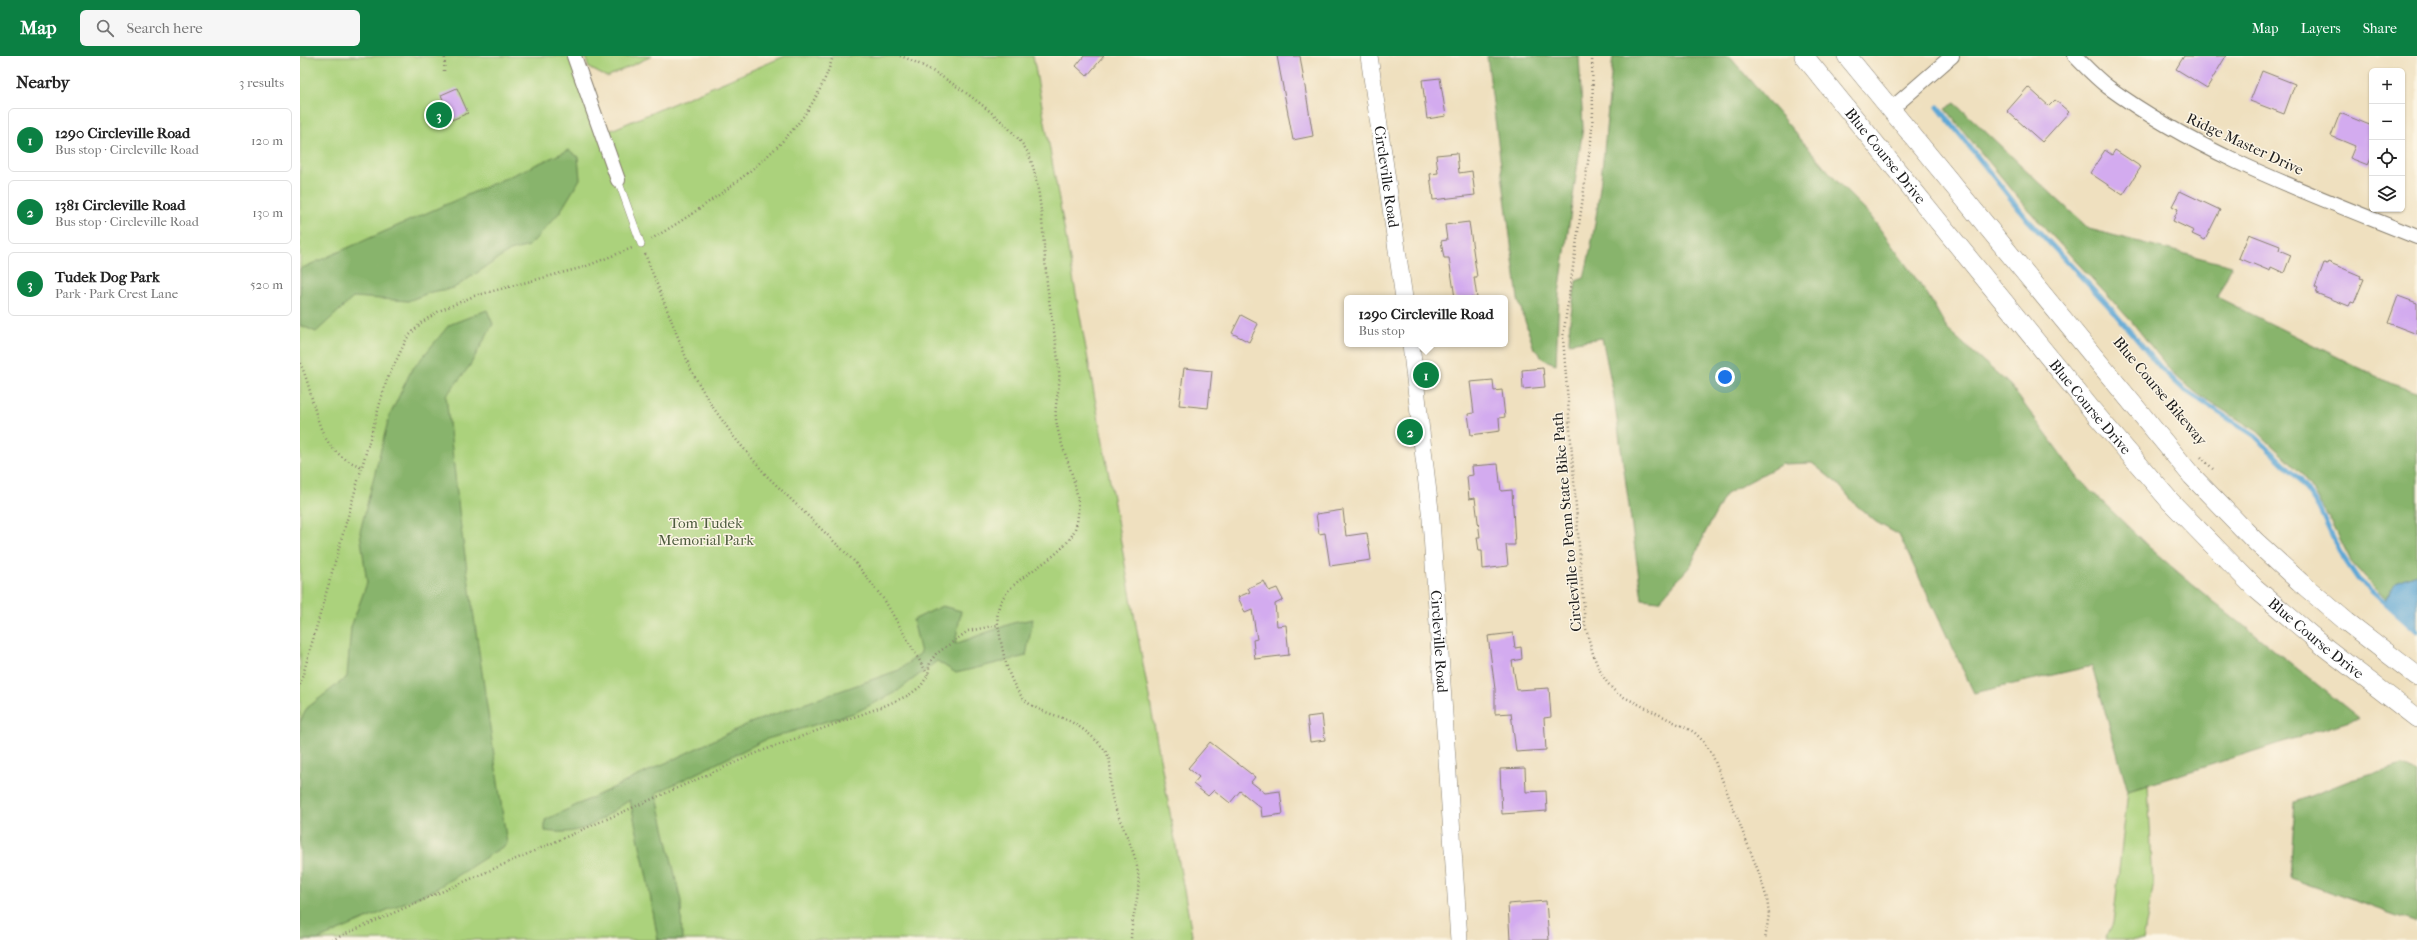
<!DOCTYPE html>
<meta charset="utf-8">
<style>
body{margin:0;font-family:"IM FELL French Canon",serif;background:#f6f6f6;color:#222}
.controls{position:absolute;right:12px;top:12px;display:grid;overflow:hidden;border-radius:6px;box-shadow:0 1px 3px #0004}
.controls button{width:36px;height:36px;display:grid;place-items:center;padding:0;border:0;border-bottom:1px solid #e0e0e0;background:#fff;color:#222;font:20px sans-serif}
.you{position:absolute;left:1425px;top:321px;width:14px;height:14px;margin:-10px;border:3px solid #fff;border-radius:50%;background:#1a73e8;box-shadow:0 0 0 6px #1a73e833}
.badge{display:grid;place-items:center;width:26px;height:26px;border-radius:50%;background:#0b8043;color:#fff;font-size:13px;font-weight:700}
.pin{position:absolute;translate:-50% -50%;border:2px solid #fff;box-shadow:0 1px 4px #0006}
.popup{position:absolute;left:1044px;top:239px;width:164px;height:52px;box-sizing:border-box;display:grid;place-content:center;border-radius:6px;background:#fff;filter:drop-shadow(0 1px 3px #0005);font-size:13px;white-space:nowrap;color:#767676}
.popup b{font-size:15px;color:#222}
.popup::after{content:'';position:absolute;left:50%;top:100%;margin-left:-8px;border:8px solid transparent;border-top-color:#fff}
.list{margin:0;padding:0;list-style:none}
h2{display:flex;justify-content:space-between;align-items:center;height:52px;margin:0;padding:0 16px;font-size:17px}
h2 small{font-size:13px;font-weight:400;color:#767676}
.list li{display:grid;grid-template-columns:26px 1fr auto;gap:12px;align-items:center;box-sizing:border-box;height:64px;margin:0 8px 8px;padding:0 8px;border:1px solid #e0e0e0;border-radius:6px}
.list b{display:block;font-size:15px;white-space:nowrap}
.list p{margin:0;font-size:13px;white-space:nowrap;color:#767676}
.list em{font-size:13px;font-style:normal;color:#767676}
.icon{flex:none;width:22px;height:22px;fill:none;stroke:currentColor;stroke-width:2;stroke-linecap:round;stroke-linejoin:round}
.map{position:relative;flex:none;width:2117px;height:884px;overflow:hidden}
header{display:flex;align-items:center;gap:24px;box-sizing:border-box;height:56px;padding:0 20px;background:#0b8043;color:#fff}
header strong{font-size:19px}
nav{display:flex;gap:22px;margin-inline-start:auto;font-size:14px}
.search{width:280px;height:36px;background:#f6f6f6;display:flex;align-items:center;gap:10px;box-sizing:border-box;padding:0 14px;border-radius:6px;color:#767676;font-size:15px}
main{display:flex}
aside{flex:1;background:#fff}
.map>svg:first-child{display:block}
.green{fill:#abd27c;stroke:#64774c}
.forest{fill:#88b46c;stroke:#526844}
.water{fill:#5ea7d5;stroke:#3d6278}
.lines{fill:none;stroke-linecap:round;stroke-linejoin:round}
.stream{stroke:#5ea7d5;stroke-width:5}
.building{fill:#d3abef}
.service-casing{stroke:#867e6e;stroke-width:8}
.minor-casing{stroke:#867e6e;stroke-width:16}
.tertiary-casing{stroke:#867e6e;stroke-width:18}
.secondary-casing{stroke:#867e6e;stroke-width:20}
.path{stroke:#867e6e;stroke-width:2.5;stroke-dasharray:1 3;stroke-linecap:butt}
.service{stroke:#fff;stroke-width:7}
.minor{stroke:#fff;stroke-width:14}
.tertiary{stroke:#fff;stroke-width:17}
.secondary{stroke:#fff;stroke-width:19}
.labels{text-anchor:middle;stroke-width:3;stroke-linejoin:round;paint-order:stroke}
.street-label{font-size:15px;fill:#1c1c1c;stroke:#fcf5e5}
.park-label{font-size:15px;fill:#4e5c3e;stroke:#fcf5e5}
</style>
<header>
<strong>Map</strong>
<div class="search"><svg class="icon" aria-label="search" viewBox="0 0 24 24"><circle cx="10" cy="10" r="6"/><path d="M15 15l6 6"/></svg>Search here</div>
<nav><a>Map</a><a>Layers</a><a>Share</a></nav>
</header>
<main>
<aside>
<h2>Nearby<small>3 results</small></h2>
<ul class="list">
<li><span class="badge">1</span><div><b>1290 Circleville Road</b><p>Bus stop · Circleville Road</p></div><em>120 m</em></li>
<li><span class="badge">2</span><div><b>1381 Circleville Road</b><p>Bus stop · Circleville Road</p></div><em>130 m</em></li>
<li><span class="badge">3</span><div><b>Tudek Dog Park</b><p>Park · Park Crest Lane</p></div><em>520 m</em></li>
</ul>
</aside>
<div class="map">
<svg width="2117" height="884" viewBox="0 0 2117 884">
<rect width="100%" height="100%" fill="#fcf5e5"/>
<filter id="ink" filterUnits="userSpaceOnUse"><feTurbulence type="fractalNoise" baseFrequency=".025" numOctaves="2"/><feDisplacementMap in="SourceGraphic" scale="8" xChannelSelector="R" yChannelSelector="G"/><feConvolveMatrix kernelMatrix="1 2 1 2 8 2 1 2 1" color-interpolation-filters="sRGB"/></filter>
<filter id="wash" filterUnits="userSpaceOnUse"><feTurbulence type="fractalNoise" baseFrequency=".012" numOctaves="4" result="noise"/><feDisplacementMap in="SourceGraphic" scale="16" xChannelSelector="R" yChannelSelector="G"/><feGaussianBlur stdDeviation="0.9" result="paint"/><feColorMatrix in="noise" values="0 0 0 0 0 0 0 0 0 0 0 0 0 0 0 0 0 1.4 0 .05"/><feComposite in="paint" operator="in"/></filter>
<g filter="url(#wash)">
<rect width="100%" height="100%" fill="#efe0bf"/>
<g class="green">
<polygon points="0,0 274,0 302,78 485,0 733,0 893,884 0,884"/>
<polygon points="285,0 352,0 307,21 289,12"/>
<polygon points="1848,729 1853,831 1843,884 1805,884 1813,867 1828,735"/>
</g>
<g class="forest">
<polygon points="1187,0 1279,0 1283,71 1259,238 1256,308 1245,304 1234,293 1218,243"/>
<path d="M 1313,0 L 1429,0 L 1542,131 L 1569,158 L 1628,239 L 1648,274 L 1710,329 L 1778,422 L 1850,492 L 1893,529 L 2059,662 L 1828,735 L 1792,610 L 1674,637 L 1599,479 L 1576,466 L 1556,449 L 1538,428 L 1512,407 L 1482,408 L 1426,438 L 1405,477 L 1391,509 L 1359,545 L 1342,543 L 1313,335 L 1302,282 L 1269,287 L 1270,265 L 1276,225 L 1284,222 C 1302,149 1305,74 1313,0 Z"/>
<polygon points="1655,47 1789,173 1932,210 1917,241 2092,328 2117,336 2117,518 2096,526 2085,543 2051,505 2031,465 2001,417 1957,375 1899,339 1874,319 1832,266 1732,158 1645,53"/>
<polygon points="269,94 278,101 280,123 260,156 229,190 210,195 154,232 131,236 108,245 54,241 16,276 0,269 0,213"/>
<polygon points="187,254 193,268 169,311 146,340 161,472 207,788 134,834 17,884 0,884 0,666 7,652 47,621 51,571 67,527 60,476 89,361 111,315 149,269"/>
<path d="M 642,550 L 661,555 L 655,588 L 713,567 L 733,563 L 726,600 L 656,617 L 637,605 L 595,637 L 554,657 L 467,683 L 356,737 L 381,845 L 382,884 L 358,884 L 347,822 L 330,744 C 299,763 286,781 245,775 L 245,764 L 450,667 L 599,614 L 621,597 L 613,564 Z"/>
<polygon points="2103,710 2117,716 2117,867 1990,822 1995,746 2051,724"/>
</g>
<polygon class="water" points="2117,518 2117,576 2083,547 2096,526"/>
<g class="lines">
<polyline class="stream" points="1638,51 1727,163 1806,247 1861,312 1883,333 1955,380 1998,422 2019,452 2039,495 2058,523 2117,576"/>
</g>
<g id="blocks">
<g class="building">
<polygon points="784,0 804,0 787,20 776,10"/>
<polygon points="977,0 1000,0 1013,80 993,84"/>
<polygon points="1884,0 1926,0 1907,32 1876,13"/>
<polygon points="1962,15 1995,28 1984,58 1950,45"/>
<polygon points="1140,22 1146,60 1127,63 1122,24"/>
<polygon points="1728,31 1749,50 1755,44 1769,56 1742,86 1707,55"/>
<polygon points="157,32 168,57 152,64 141,39"/>
<polygon points="2040,57 2072,70 2072,101 2068,109 2050,102 2055,90 2031,80"/>
<polygon points="1805,94 1812,99 1815,94 1841,111 1823,139 1790,117"/>
<polygon points="1157,97 1159,117 1172,115 1175,139 1133,144 1130,118 1138,117 1136,99"/>
<polygon points="1880,135 1920,154 1905,184 1892,178 1894,175 1873,165 1878,153 1872,150"/>
<polygon points="1169,166 1177,221 1174,221 1177,242 1155,242 1149,202 1144,202 1141,185 1147,184 1145,169"/>
<polygon points="1949,178 1980,190 1979,194 1991,199 1984,217 1971,211 1970,215 1939,202"/>
<polygon points="2028,206 2061,220 2060,222 2064,223 2054,247 2051,246 2049,250 2016,237 2018,233 2015,231 2024,207 2027,208"/>
<polygon points="2098,240 2117,247 2117,278 2088,267"/>
<polygon points="941,259 958,268 949,286 932,277"/>
<polygon points="884,312 912,315 908,352 879,349"/>
<polygon points="1243,312 1245,331 1223,333 1222,314"/>
<polygon points="1193,324 1194,335 1202,334 1205,361 1199,362 1200,375 1171,379 1168,358 1174,357 1170,326"/>
<polygon points="1198,408 1201,435 1212,434 1215,489 1206,489 1208,510 1183,513 1182,495 1179,495 1177,481 1180,481 1175,442 1169,443 1167,420 1173,419 1172,410"/>
<polygon points="1043,454 1046,480 1067,477 1071,504 1030,510 1025,477 1019,478 1016,458"/>
<polygon points="964,525 969,535 977,532 983,544 975,548 977,570 986,569 989,599 955,603 953,584 957,583 952,554 945,557 938,541 950,536 948,532"/>
<polygon points="1213,577 1215,592 1221,591 1222,603 1212,605 1217,634 1249,632 1251,661 1244,662 1246,694 1216,696 1211,657 1195,658 1195,633 1188,580"/>
<polygon points="1022,659 1025,684 1010,686 1007,661"/>
<polygon points="910,686 955,721 951,726 965,737 980,735 983,758 962,761 961,752 940,735 930,747 914,734 908,740 893,728 899,721 888,712"/>
<polygon points="1225,712 1226,736 1246,735 1247,755 1202,758 1200,713"/>
<polygon points="1246,845 1249,884 1210,884 1208,848"/>
</g>
</g>
</g>
<g filter="url(#ink)">
<use href="#blocks" fill-opacity="0" stroke="#867e6e" stroke-width="1"/>
<g class="lines">
<defs>
<polyline id="service" points="318,124 341,188"/>
<g id="minor">
<polyline points="274,0 318,124"/>
<path d="M 1775,0 C 1785,10 1796,22 1808,31 C 1901,99 2011,138 2117,181"/>
<polyline points="1590,54 1652,0"/>
</g>
<g id="tertiary">
<path id="s1" d="M 1069,0 L 1104,242"/>
<path id="s2" d="M 1111,288 L 1131,463 L 1159,884"/>
</g>
<g id="secondary">
<path id="s3" d="M 1504,0 L 1791,353 L 1870,445 L 1955,532 L 2026,592 L 2117,662"/>
<polyline points="1547,0 1892,420 1955,485 2000,526 2047,566 2117,620"/>
</g>
</defs>
<use href="#service" class="service-casing"/>
<use href="#minor" class="minor-casing"/>
<use href="#tertiary" class="tertiary-casing"/>
<use href="#secondary" class="secondary-casing"/>
<g class="path">
<path d="M 600,0 C 634,10 713,66 728,97 C 743,131 743,189 747,227 C 750,257 757,286 759,316 C 761,331 754,346 756,363 C 760,397 786,435 776,470 C 764,511 690,521 698,568 C 702,592 707,628 727,646 C 738,655 753,658 765,663 C 779,669 793,680 803,692 C 815,706 808,720 811,737 C 817,764 834,788 838,816 C 841,839 831,861 831,884"/>
<path d="M 1292,0 L 1293,56 L 1291,85 L 1263,281 L 1285,569 C 1292,595 1297,620 1318,638 L 1394,676 L 1403,685 L 1412,698 L 1459,817 L 1467,843 L 1469,858 L 1465,884"/>
<polyline points="144,15 145,0"/>
<path d="M 351,183 C 378,168 402,151 427,133 C 475,97 516,59 533,0"/>
<polyline points="345,198 391,314 410,347 434,381 466,419 555,506 585,545 628,619 630,606 636,598 668,575 698,569"/>
<path d="M 0,307 C 19,346 11,395 63,411"/>
<polyline points="1901,401 1913,413"/>
<polyline points="0,629 86,326 107,282 121,267 139,255 174,240 284,211 332,192"/>
<polyline points="32,884 459,696 584,650 609,639 621,630 628,619"/>
</g>
<use href="#service" class="service"/>
<use href="#minor" class="minor"/>
<use href="#tertiary" class="tertiary"/>
<use href="#secondary" class="secondary"/>
</g>
</g>
<g class="labels">
<g class="street-label">
<text transform="translate(1945 88) rotate(25)" y="5">Ridge Master Drive</text>
<text dy="5" stroke="none"><textPath href="#s3" startOffset="129">Blue Course Drive</textPath></text>
<text dy="5" stroke="none"><textPath href="#s1" startOffset="122">Circleville Road</textPath></text>
<text transform="translate(1860 335) rotate(50)" y="5">Blue Course Bikeway</text>
<text dy="5" stroke="none"><textPath href="#s3" startOffset="453">Blue Course Drive</textPath></text>
<text transform="translate(1267 466) rotate(-95)" y="5">Circleville to Penn State Bike Path</text>
<text dy="5" stroke="none"><textPath href="#s3" startOffset="777">Blue Course Drive</textPath></text>
<text dy="5" stroke="none"><textPath href="#s2" startOffset="299">Circleville Road</textPath></text>
</g>
<g class="park-label">
<text x="406" y="472">Tom Tudek<tspan x="406" dy="17">Memorial Park</tspan></text>
</g>
</g>
</svg>
<div class="controls">
<button>+</button>
<button>−</button>
<button><svg class="icon" aria-label="locate" viewBox="0 0 24 24"><circle cx="12" cy="12" r="6"/><path d="M12 2v4M12 18v4M2 12h4M18 12h4"/></svg></button>
<button><svg class="icon" aria-label="layers" viewBox="0 0 24 24"><path d="M12 4l9 5-9 5-9-5zM3 14l9 5 9-5"/></svg></button>
</div>
<div class="you"></div>
<div class="pin badge" style="left:1126px;top:319px">1</div>
<div class="popup"><b>1290 Circleville Road</b>Bus stop</div>
<div class="pin badge" style="left:1110px;top:376px">2</div>
<div class="pin badge" style="left:139px;top:59px">3</div>
</div>
</main>
